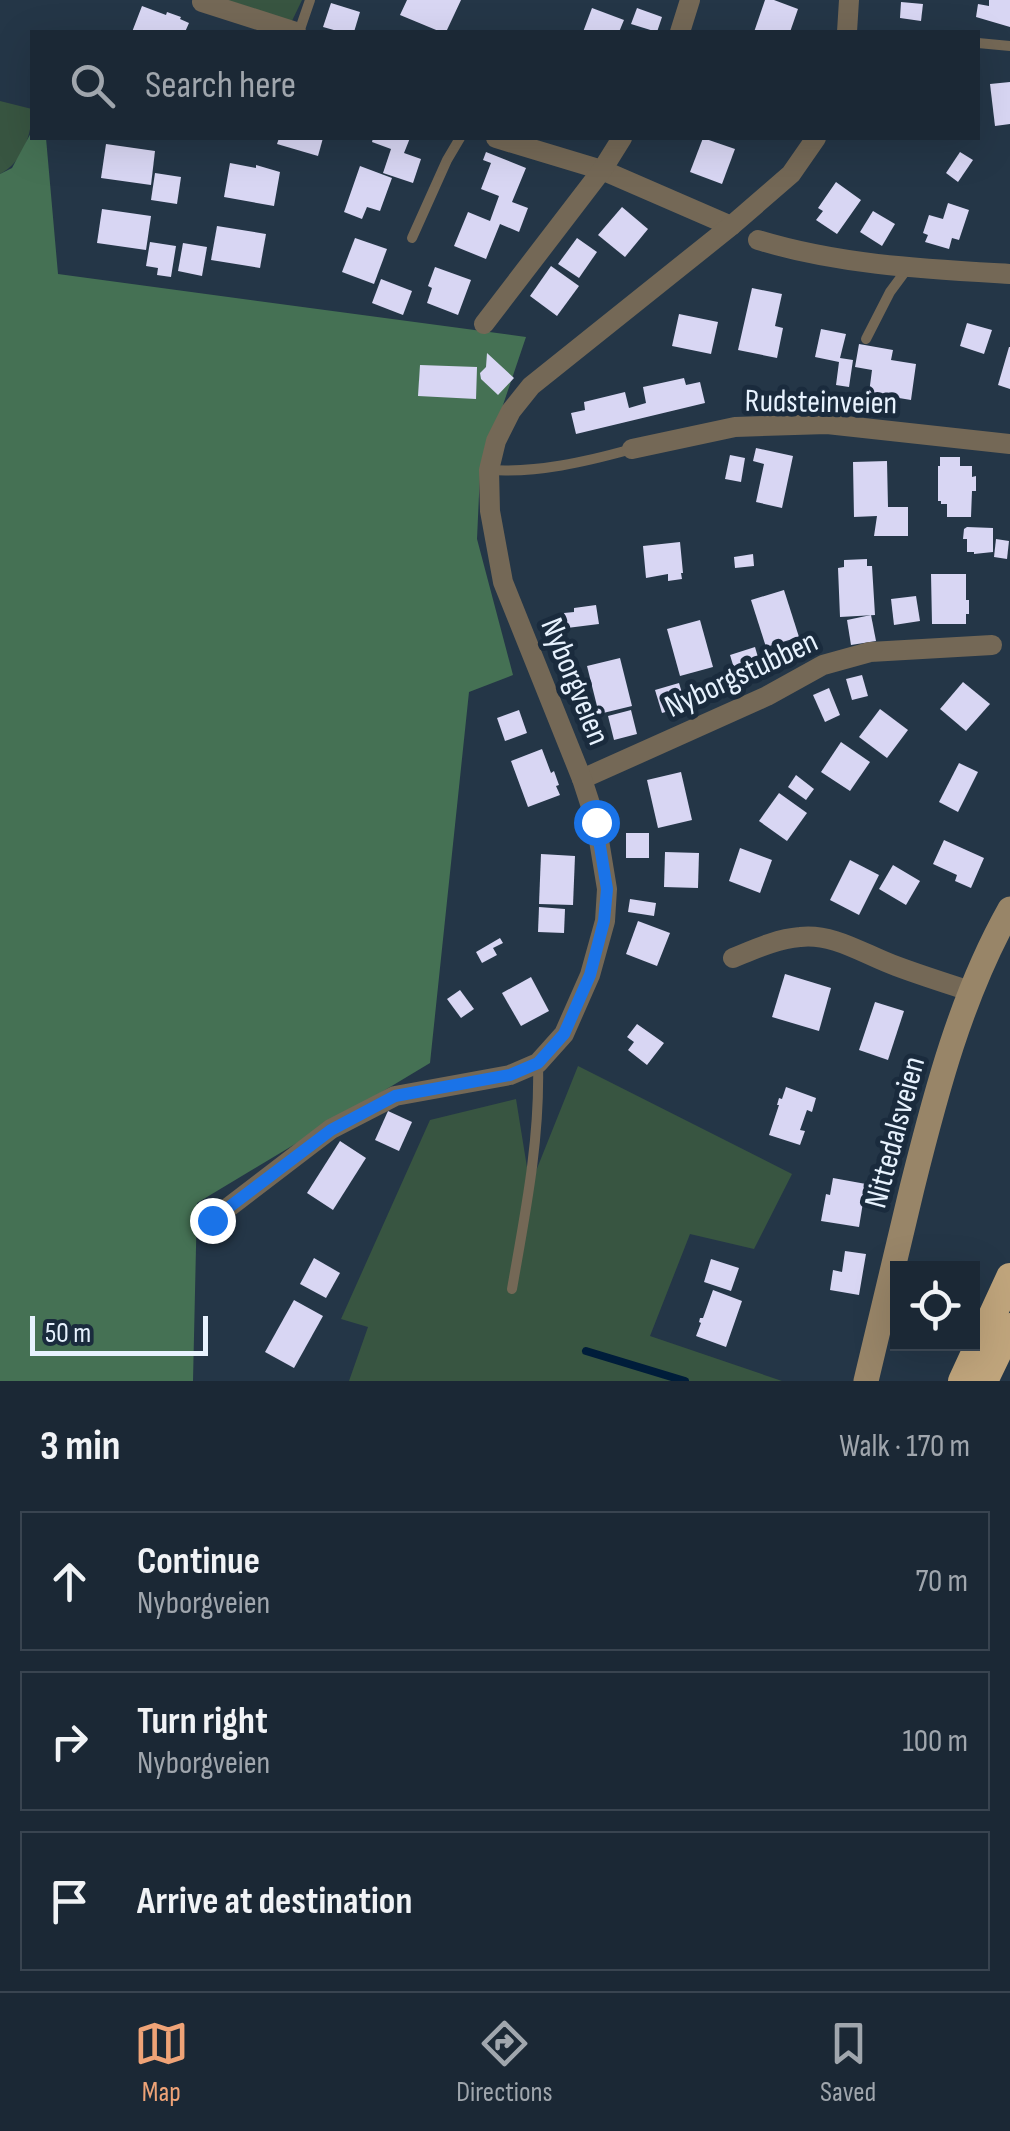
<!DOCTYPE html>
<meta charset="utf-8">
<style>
body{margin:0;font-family:"Sofia Sans Condensed",sans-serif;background:#24303d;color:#f1f3f6}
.controls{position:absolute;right:30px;bottom:30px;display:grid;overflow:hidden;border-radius:0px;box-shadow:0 10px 40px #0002}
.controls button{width:90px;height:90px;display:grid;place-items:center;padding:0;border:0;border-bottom:2px solid #394450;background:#1b2835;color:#f1f3f6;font:50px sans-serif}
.scale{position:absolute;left:30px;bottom:25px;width:178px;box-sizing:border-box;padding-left:10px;border:5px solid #e7f2fe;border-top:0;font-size:28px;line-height:35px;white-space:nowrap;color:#e7f2fe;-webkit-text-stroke:8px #1a2b3d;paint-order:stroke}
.stop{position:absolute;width:30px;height:30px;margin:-22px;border:8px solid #1a73e8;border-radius:50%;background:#fff}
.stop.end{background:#1a73e8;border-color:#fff;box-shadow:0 2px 10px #0008}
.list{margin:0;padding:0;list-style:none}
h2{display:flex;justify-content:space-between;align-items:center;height:130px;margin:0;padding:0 40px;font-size:42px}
h2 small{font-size:32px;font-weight:400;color:#a0a6ad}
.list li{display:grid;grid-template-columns:65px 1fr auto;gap:30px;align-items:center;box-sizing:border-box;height:140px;margin:0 20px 20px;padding:0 20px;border:2px solid #394450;border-radius:0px}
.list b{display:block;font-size:38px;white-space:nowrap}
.list p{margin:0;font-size:32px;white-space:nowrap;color:#a0a6ad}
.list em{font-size:32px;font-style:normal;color:#a0a6ad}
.icon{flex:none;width:55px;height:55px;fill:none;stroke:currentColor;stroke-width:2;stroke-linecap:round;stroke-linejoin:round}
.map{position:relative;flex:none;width:1010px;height:1381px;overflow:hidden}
.search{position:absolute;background:#1b2835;box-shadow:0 10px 40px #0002;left:30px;right:30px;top:30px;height:110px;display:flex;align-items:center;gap:25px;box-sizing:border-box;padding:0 35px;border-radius:0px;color:#a0a6ad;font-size:38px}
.sheet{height:610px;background:#1b2835}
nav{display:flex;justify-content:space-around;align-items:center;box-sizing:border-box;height:140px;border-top:2px solid #394450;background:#1b2835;font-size:28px;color:#a0a6ad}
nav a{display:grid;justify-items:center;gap:5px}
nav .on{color:#efa377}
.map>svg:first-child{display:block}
.green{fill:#385541}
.forest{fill:#457154}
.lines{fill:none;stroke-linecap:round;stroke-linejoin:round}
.stream{stroke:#001d3a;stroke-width:8}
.building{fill:#d8d6f3}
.service{stroke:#746856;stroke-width:10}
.minor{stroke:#746856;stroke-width:20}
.secondary{stroke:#988568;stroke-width:25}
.trunk{stroke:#c0a57c;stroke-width:28}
.route{stroke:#1a73e8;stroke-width:12}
.labels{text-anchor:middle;stroke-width:10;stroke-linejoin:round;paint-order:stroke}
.street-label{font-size:32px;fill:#e7f2fe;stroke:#1a2b3d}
</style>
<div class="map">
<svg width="1010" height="1381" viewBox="0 0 1010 1381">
<rect width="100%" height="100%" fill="#243647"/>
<g class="green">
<polygon points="212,0 302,0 290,25"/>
<path d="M 0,101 L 32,109 C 32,134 23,162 0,174 Z"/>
<polygon points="578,1066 792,1174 754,1249 690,1234 650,1336 782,1381 349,1381 368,1327 341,1319 430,1120 516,1099 530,1186"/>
</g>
<polygon class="forest" points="32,131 32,138 46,138 58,274 526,337 480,473 477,539 513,675 469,692 430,1063 197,1203 193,1381 0,1381 0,174 12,168"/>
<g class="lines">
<polyline class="stream" points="586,1351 685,1381"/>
</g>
<g class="building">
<polygon points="407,0 461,0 446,32 441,32 400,15"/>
<polygon points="765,0 774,0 798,9 790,32 754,32"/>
<polygon points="989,0 1010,0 1010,27 976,17 978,4 989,6"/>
<polygon points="901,2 923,4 921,21 900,18"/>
<polygon points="331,3 360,12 354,32 341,32 323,27"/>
<polygon points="142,6 166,15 167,12 181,17 180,19 189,23 185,32 132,32"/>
<polygon points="592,8 624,20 619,32 583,32"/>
<polygon points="637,8 662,17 657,32 631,24"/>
<polygon points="1010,82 1010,124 995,126 990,84"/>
<polygon points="279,138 323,138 318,156 277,144"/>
<polygon points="373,138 410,138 404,153 421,159 413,183 383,173 391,149 372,142"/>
<polygon points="703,138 735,149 722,184 690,172"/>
<polygon points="106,144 155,151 151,185 101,178"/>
<polygon points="486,152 526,168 512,202 528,208 519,232 500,224 486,259 454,246 468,212 490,221 499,196 481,189 491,163 483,160"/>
<polygon points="960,152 973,160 958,182 946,173"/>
<polygon points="230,163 256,168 256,165 280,172 274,206 224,197"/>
<polygon points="360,166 392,178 380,211 367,207 362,219 344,212"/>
<polygon points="155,173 181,177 177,204 151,200"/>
<polygon points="836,182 861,200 837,234 816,220 823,211 818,208"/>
<polygon points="948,203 969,210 959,240 952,238 949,249 925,242 928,235 923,233 929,215 943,219"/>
<polygon points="622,207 648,229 625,257 598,235"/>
<polygon points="102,209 151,216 146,250 97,243"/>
<polygon points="873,211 895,224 882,246 860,232"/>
<polygon points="217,226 266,234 260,268 211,260"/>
<polygon points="355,238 387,249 374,284 342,272"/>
<polygon points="577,238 597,252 579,278 558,264"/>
<polygon points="150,242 176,246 171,277 157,275 158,268 146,266"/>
<polygon points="183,243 207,247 202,276 178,271"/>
<polygon points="551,266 579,286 557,316 530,296"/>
<polygon points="435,267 471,280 458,315 427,303 432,288 428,286"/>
<polygon points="381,279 412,291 403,315 372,303"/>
<polygon points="752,288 782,294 775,326 783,328 777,358 738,350"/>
<polygon points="679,314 718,322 711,354 672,346"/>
<polygon points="967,323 992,330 984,354 960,346"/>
<polygon points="821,329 846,334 840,358 853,360 849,387 836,385 839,362 815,357"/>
<polygon points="859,344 893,350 891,360 916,364 911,400 869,393 872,370 855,367"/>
<polygon points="1009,347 1010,347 1010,389 998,385"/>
<polygon points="487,353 514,378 498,395 481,379 480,373 486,367"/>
<polygon points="420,365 477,367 476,399 418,396"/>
<polygon points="684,378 686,385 700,382 705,403 576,434 571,413 585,410 584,402 625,392 629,408 646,403 643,387"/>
<polygon points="756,448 793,456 782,508 756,502 764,464 753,461"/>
<polygon points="730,455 745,458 741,482 725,479"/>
<polygon points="940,457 960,457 960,466 972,466 972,477 976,476 976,491 972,491 971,517 947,517 947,504 941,504 941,501 938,501 938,466 940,466"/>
<polygon points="887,461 888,507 908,507 908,536 874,536 877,516 854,517 853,462"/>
<polygon points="967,527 993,528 993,552 974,554 974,552 967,552 967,539 963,539 964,529"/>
<polygon points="996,539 1009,541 1007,559 994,557"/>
<polygon points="680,542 683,573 681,573 682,579 668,581 668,574 646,578 643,546"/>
<polygon points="753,554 754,566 735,568 734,557"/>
<polygon points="867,559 867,566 872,566 875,615 840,617 838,568 844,567 844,560"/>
<polygon points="931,574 966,574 966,600 969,600 969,614 966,614 966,624 932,624"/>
<polygon points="784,590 799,637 766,647 751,600"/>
<polygon points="916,596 920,621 894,625 891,599"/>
<polygon points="596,605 599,624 567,628 564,613 574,612 574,608"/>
<polygon points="871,615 876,641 851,645 847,620"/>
<polygon points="700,620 713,667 680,676 667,629"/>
<polygon points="755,647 762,671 737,678 730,655"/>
<polygon points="620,658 632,706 599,714 587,666"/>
<polygon points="862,675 868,696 852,700 846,679"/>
<polygon points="963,682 990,704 966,731 940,709"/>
<polygon points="679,683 686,706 662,713 655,690"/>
<polygon points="829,688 840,715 825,722 813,695"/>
<polygon points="880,709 908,730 887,758 859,737"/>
<polygon points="519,710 527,733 505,741 497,718"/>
<polygon points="631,710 637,734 614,740 608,716"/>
<polygon points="841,742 870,762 850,791 821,772"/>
<polygon points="542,749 551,773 554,771 559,785 556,786 560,795 528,807 511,761"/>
<polygon points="959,763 978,772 958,812 939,802"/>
<polygon points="681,772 692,820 658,828 647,780"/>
<polygon points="796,775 814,789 806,800 788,787"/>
<polygon points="779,793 807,813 787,841 759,821"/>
<rect x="626" y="833" width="23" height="25"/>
<polygon points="944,840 984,858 971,888 955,881 957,875 933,864"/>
<polygon points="740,848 772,860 760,893 729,881"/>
<polygon points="665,852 699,853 698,888 664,887"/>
<polygon points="541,854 575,856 573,905 539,904"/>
<polygon points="850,860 879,875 859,915 830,900"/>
<polygon points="893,865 920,881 906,905 879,889"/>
<polygon points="630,899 656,903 654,916 628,912"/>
<polygon points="539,907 565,909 564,933 538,932"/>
<polygon points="638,921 670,933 657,966 626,954"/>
<polygon points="500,938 503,943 493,948 497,955 482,963 476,952"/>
<polygon points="785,974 831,988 819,1031 772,1017"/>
<polygon points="531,977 549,1011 521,1026 502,993"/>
<polygon points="460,990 474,1009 461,1018 447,999"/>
<polygon points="875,1002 904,1011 888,1060 859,1050"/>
<polygon points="637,1024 664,1043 647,1065 628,1050 634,1042 627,1037"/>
<polygon points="786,1087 816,1098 812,1112 807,1110 800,1130 805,1131 800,1145 769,1135 779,1105 777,1105 779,1098 782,1099"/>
<polygon points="388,1111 412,1122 399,1151 375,1140"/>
<polygon points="340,1141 366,1158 333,1210 307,1193"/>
<polygon points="833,1178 866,1184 859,1227 821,1221 826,1194 830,1195"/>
<polygon points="845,1251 866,1254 859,1295 830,1290 833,1270 842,1272"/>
<polygon points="314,1258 340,1273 326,1298 300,1284"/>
<polygon points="711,1259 739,1268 731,1291 704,1282"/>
<polygon points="713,1290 742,1301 726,1347 696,1336 701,1323 699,1322 700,1318 703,1318"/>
<polygon points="294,1300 323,1316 294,1368 265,1352"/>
</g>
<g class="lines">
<g class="service">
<polyline points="299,32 310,0"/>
<polyline points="978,43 1010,46"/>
<polyline points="412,238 447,160 460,138"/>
<polyline points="866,339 890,292 907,269"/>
<path d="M 489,470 C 538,473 585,462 632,449"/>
<path d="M 512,1289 C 525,1214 540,1141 538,1064"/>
</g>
<g class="minor">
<polyline points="202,2 296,32"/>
<polyline points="680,32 690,0"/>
<polyline points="847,32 849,0"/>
<polyline points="496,138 602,170 731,226"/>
<path d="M 758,240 C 840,265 925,269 1010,274"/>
<polyline points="484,324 602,170 622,138"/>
<polyline points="632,449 735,427 827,424 1010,444"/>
<polyline points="582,779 767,696 823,665 870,652 992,645"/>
<path d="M 733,958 C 755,949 776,939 800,937 C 834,933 865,955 896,966 C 920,975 945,983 970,991"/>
<polyline points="212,1220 331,1129 395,1096 510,1075 538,1063 564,1034 590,975 605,921 607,889 596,822 582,779 503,582 490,511 489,470 496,441 511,411 531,386 731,226 791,174 816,138"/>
</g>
<path class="secondary" d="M 866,1381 C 881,1317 897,1253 912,1188 C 936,1092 961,996 1010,909"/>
<g class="trunk">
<polyline points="962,1381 1010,1277"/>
<polyline points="984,1381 1010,1327"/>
</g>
</g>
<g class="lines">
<polyline class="route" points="212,1220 331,1130 395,1096 510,1075 538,1063 564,1034 590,975 604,921 607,889 596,822"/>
</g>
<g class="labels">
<g class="street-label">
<text transform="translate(821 401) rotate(1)" y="11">Rudsteinveien</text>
<text transform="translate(741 673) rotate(-25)" y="11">Nyborgstubben</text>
<text transform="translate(576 681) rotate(68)" y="11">Nyborgveien</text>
<text transform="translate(894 1132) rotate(-75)" y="11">Nittedalsveien</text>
</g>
</g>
</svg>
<div class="controls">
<button><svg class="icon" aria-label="locate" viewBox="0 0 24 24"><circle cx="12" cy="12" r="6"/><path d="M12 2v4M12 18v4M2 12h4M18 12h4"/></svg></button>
</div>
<div class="scale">50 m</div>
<div class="stop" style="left:596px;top:822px"></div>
<div class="stop end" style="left:212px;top:1220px"></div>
<div class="search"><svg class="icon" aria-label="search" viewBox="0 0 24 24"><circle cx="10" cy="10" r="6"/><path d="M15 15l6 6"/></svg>Search here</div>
</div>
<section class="sheet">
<h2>3 min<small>Walk · 170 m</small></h2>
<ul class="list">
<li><svg class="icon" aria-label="ahead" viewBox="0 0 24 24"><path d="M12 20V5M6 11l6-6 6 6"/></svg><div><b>Continue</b><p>Nyborgveien</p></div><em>70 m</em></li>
<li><svg class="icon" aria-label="right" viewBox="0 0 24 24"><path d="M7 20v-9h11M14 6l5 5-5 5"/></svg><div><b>Turn right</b><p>Nyborgveien</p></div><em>100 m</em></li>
<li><svg class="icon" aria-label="arrive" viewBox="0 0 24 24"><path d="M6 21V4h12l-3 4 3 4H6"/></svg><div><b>Arrive at destination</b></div></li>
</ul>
</section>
<nav>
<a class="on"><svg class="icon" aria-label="map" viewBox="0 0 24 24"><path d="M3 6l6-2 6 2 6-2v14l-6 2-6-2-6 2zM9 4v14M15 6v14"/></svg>Map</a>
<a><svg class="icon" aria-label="directions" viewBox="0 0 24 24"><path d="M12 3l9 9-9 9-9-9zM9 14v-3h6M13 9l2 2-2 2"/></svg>Directions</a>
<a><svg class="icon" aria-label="saved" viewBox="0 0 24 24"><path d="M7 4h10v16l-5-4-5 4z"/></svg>Saved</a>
</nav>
